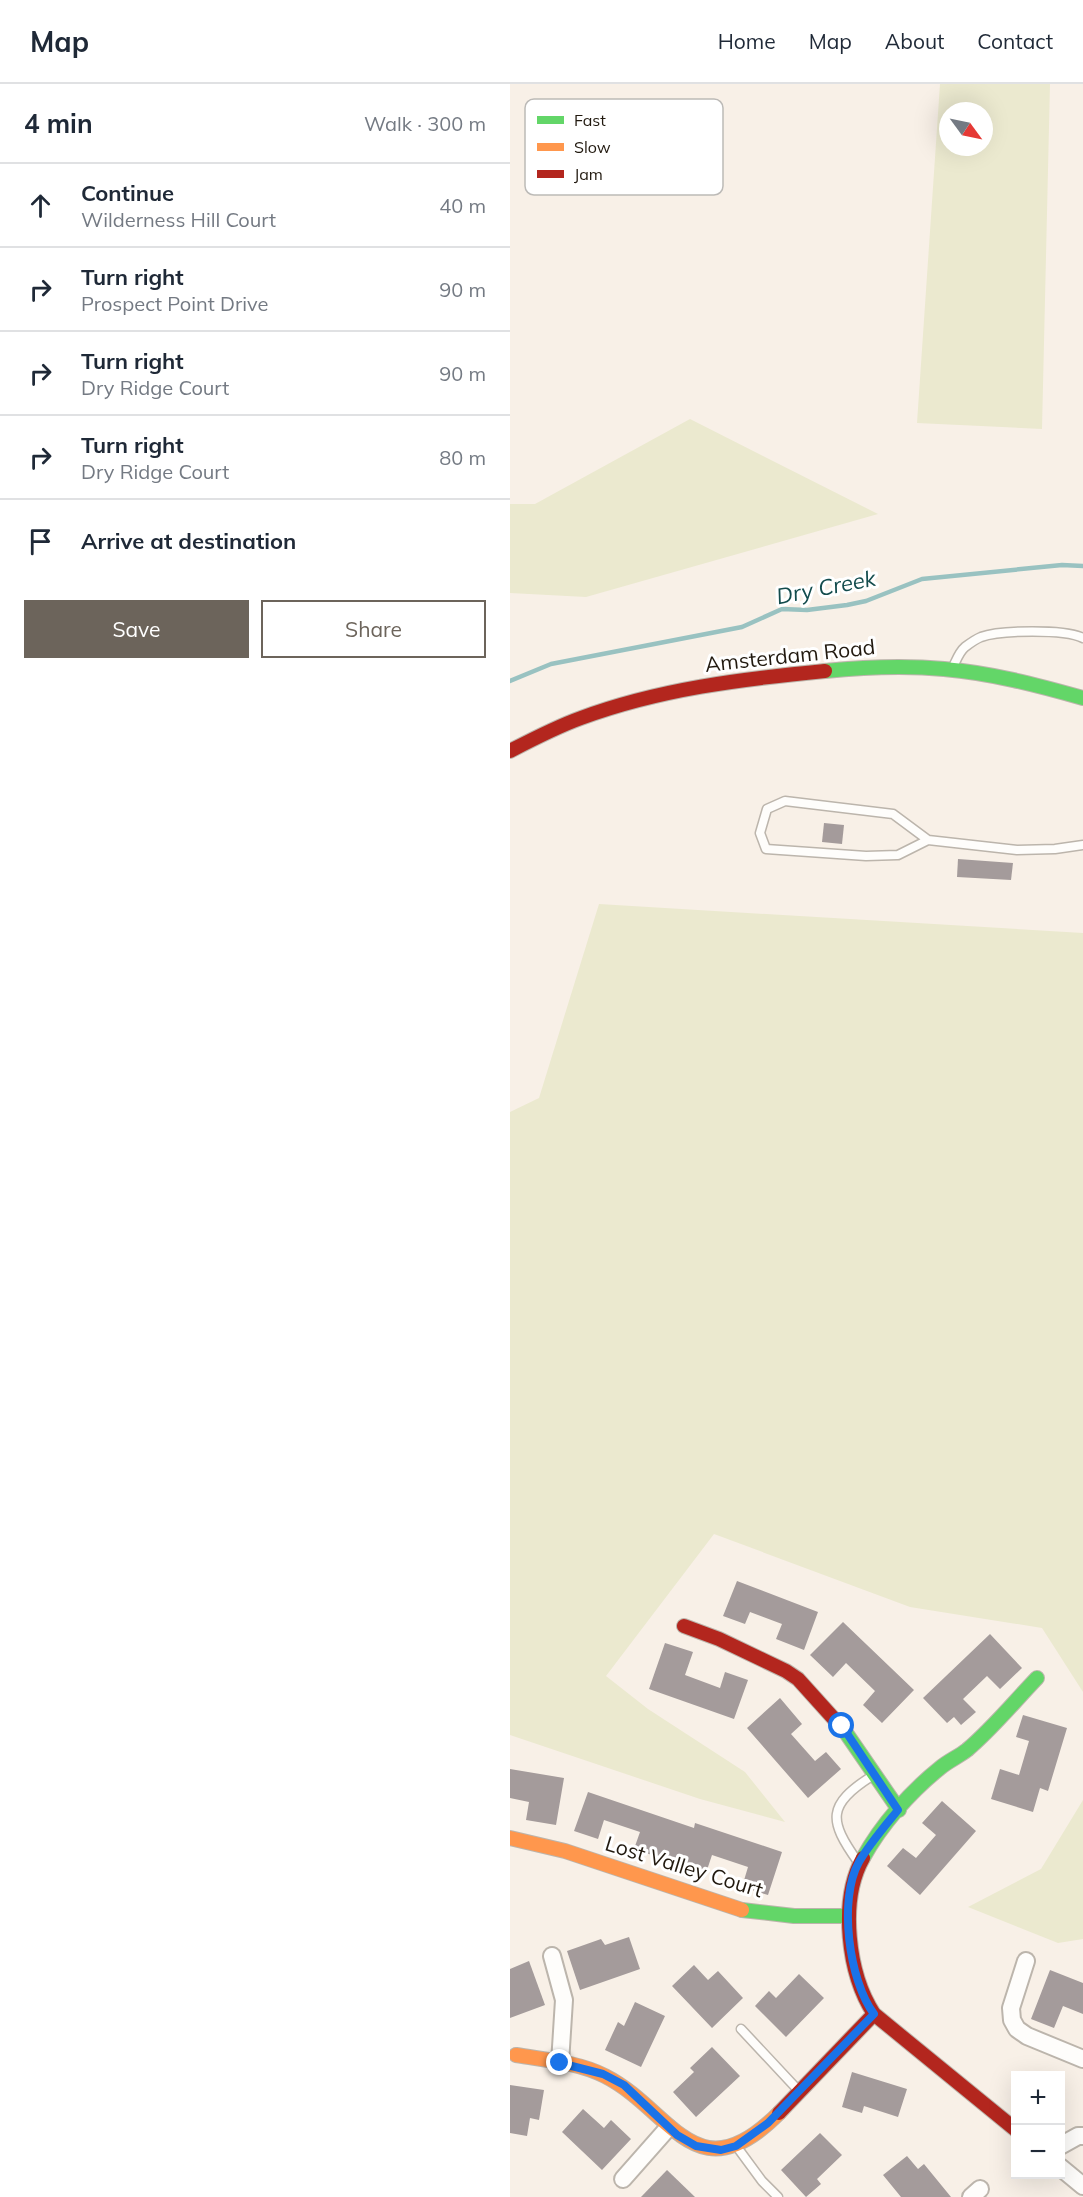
<!DOCTYPE html>
<meta charset="utf-8">
<style>
body{margin:0;font-family:Mulish,sans-serif;background:#f2f2f3;color:#1f2937}
.controls{position:absolute;right:18px;bottom:18px;display:grid;overflow:hidden;border-radius:0px;box-shadow:0 6px 24px #0002}
.controls button{width:54px;height:54px;display:grid;place-items:center;padding:0;border:0;border-bottom:2px solid #e0e1e3;background:#fff;color:#1f2937;font:30px sans-serif}
.compass{position:absolute;left:429px;top:18px;width:54px;height:54px;border-radius:50%;background:#fff;box-shadow:0 6px 24px #0002;rotate:123deg}
.stop{position:absolute;width:18px;height:18px;margin:-14px;border:4px solid #1a73e8;border-radius:50%;background:#fff}
.stop.end{background:#1a73e8;border-color:#fff;box-shadow:0 2px 6px #0008}
.list{margin:0;padding:0;list-style:none}
h2{display:flex;justify-content:space-between;align-items:center;height:78px;margin:0;padding:0 24px;font-size:26px}
h2 small{font-size:20px;font-weight:400;color:#747a83}
.list li{display:grid;grid-template-columns:39px 1fr auto;gap:18px;align-items:center;box-sizing:border-box;height:84px;padding:0 24px;border-top:2px solid #e0e1e3}
.list b{display:block;font-size:22px;white-space:nowrap}
.list p{margin:0;font-size:20px;white-space:nowrap;color:#747a83}
.list em{font-size:20px;font-style:normal;color:#747a83}
.actions{display:flex;gap:12px;padding:18px 24px}
.actions a{flex:1;padding:14px 0;border:2px solid #6c645b;border-radius:0px;text-align:center;font-size:21px;color:#6c645b}
.actions .main{background:#6c645b;color:#fff}
.icon{flex:none;width:33px;height:33px;fill:none;stroke:currentColor;stroke-width:2;stroke-linecap:round;stroke-linejoin:round}
.map{position:relative;flex:none;width:573px;height:2113px;overflow:hidden}
header{display:flex;align-items:center;gap:36px;box-sizing:border-box;height:84px;padding:0 30px;background:#fff;border-bottom:2px solid #e0e1e3}
header strong{font-size:28px}
nav{display:flex;gap:33px;margin-inline-start:auto;font-size:21px}
main{display:flex}
aside{flex:1;background:#fff}
.map>svg:first-child{display:block}
.green{fill:#ebe9cf;fill-rule:evenodd}
.lines{fill:none;stroke-linecap:round;stroke-linejoin:round}
.stream{stroke:#99c2c1;stroke-width:4.5}
.building{fill:#a49b9b}
.lane-casing{stroke:#bcb5ac;stroke-width:11}
.street-casing{stroke:#bcb5ac;stroke-width:20}
.fast-casing{stroke:#bcb5ac;stroke-width:16}
.slow-casing{stroke:#bcb5ac;stroke-width:16}
.jam-casing{stroke:#bcb5ac;stroke-width:16}
.lane{stroke:#fefdfb;stroke-width:8}
.street{stroke:#fefdfb;stroke-width:16}
.fast{stroke:#63d668;stroke-width:14}
.slow{stroke:#ff974d;stroke-width:14}
.jam{stroke:#b3261e;stroke-width:14}
.route{stroke:#1a73e8;stroke-width:8}
.labels{text-anchor:middle;stroke-width:6;stroke-linejoin:round;paint-order:stroke}
.street-label{font-size:21px;fill:#21190f;stroke:#fff}
.water-label{font-size:22px;font-style:italic;fill:#134c4d;stroke:#fff}
.key{fill:#fff;stroke:#bcbab7;stroke-width:1.5}
.key-label{font-size:16px;fill:#21190f}
</style>
<header>
<strong>Map</strong>
<nav><a>Home</a><a>Map</a><a>About</a><a>Contact</a></nav>
</header>
<main>
<aside>
<h2>4 min<small>Walk · 300 m</small></h2>
<ul class="list">
<li><svg class="icon" aria-label="ahead" viewBox="0 0 24 24"><path d="M12 20V5M6 11l6-6 6 6"/></svg><div><b>Continue</b><p>Wilderness Hill Court</p></div><em>40 m</em></li>
<li><svg class="icon" aria-label="right" viewBox="0 0 24 24"><path d="M7 20v-9h11M14 6l5 5-5 5"/></svg><div><b>Turn right</b><p>Prospect Point Drive</p></div><em>90 m</em></li>
<li><svg class="icon" aria-label="right" viewBox="0 0 24 24"><path d="M7 20v-9h11M14 6l5 5-5 5"/></svg><div><b>Turn right</b><p>Dry Ridge Court</p></div><em>90 m</em></li>
<li><svg class="icon" aria-label="right" viewBox="0 0 24 24"><path d="M7 20v-9h11M14 6l5 5-5 5"/></svg><div><b>Turn right</b><p>Dry Ridge Court</p></div><em>80 m</em></li>
<li><svg class="icon" aria-label="arrive" viewBox="0 0 24 24"><path d="M6 21V4h12l-3 4 3 4H6"/></svg><div><b>Arrive at destination</b></div></li>
</ul>
<div class="actions"><a class="main">Save</a><a>Share</a></div>
</aside>
<div class="map">
<svg width="573" height="2113" viewBox="0 0 573 2113">
<rect width="100%" height="100%" fill="#f8f0e7"/>
<g class="green">
<path d="M 430,0 L 540,0 L 532,345 L 407,339 ZM 438,27 L 474,27 L 474,63 L 438,63 Z"/>
<polygon points="180,335 368,430 76,513 0,509 0,420 25,420"/>
<polygon points="89,820 573,849 573,1608 532,1544 400,1523 204,1450 96,1592 138,1625 235,1688 275,1738 190,1715 0,1651 0,1028 29,1014"/>
<polygon points="573,1716 573,1855 548,1859 458,1823 531,1785"/>
</g>
<g class="lines">
<polyline class="stream" points="0,597 41,580 232,543 272,525 297,526 337,521 356,517 412,495 552,481 573,482"/>
</g>
<g class="building">
<polygon points="314,739 334,741 332,760 312,758"/>
<polygon points="448,775 503,779 501,796 447,793"/>
<polygon points="227,1497 308,1528 294,1566 266,1555 272,1540 240,1528 235,1540 213,1532"/>
<polygon points="333,1538 404,1606 372,1639 353,1621 365,1607 336,1579 323,1593 300,1571"/>
<polygon points="480,1550 512,1584 490,1605 477,1592 453,1615 466,1628 451,1641 444,1633 437,1639 413,1614"/>
<polygon points="155,1559 183,1568 175,1591 210,1604 215,1588 238,1596 224,1635 139,1605"/>
<polygon points="270,1614 292,1640 281,1650 305,1677 316,1668 331,1685 298,1714 237,1644"/>
<polygon points="513,1631 557,1644 538,1707 530,1704 523,1728 481,1715 490,1685 509,1691 519,1657 506,1653"/>
<polygon points="0,1685 54,1694 46,1741 16,1736 19,1718 0,1714"/>
<polygon points="78,1708 184,1744 185,1739 272,1768 258,1811 232,1803 238,1783 202,1771 196,1789 124,1765 130,1748 94,1736 88,1755 64,1747"/>
<polygon points="432,1717 466,1747 410,1811 377,1782 393,1764 406,1774 426,1751 412,1739"/>
<polygon points="119,1853 130,1885 70,1906 57,1867 91,1855 95,1861"/>
<polygon points="19,1877 35,1921 0,1934 0,1885"/>
<polygon points="184,1881 198,1896 208,1887 233,1914 202,1944 162,1902"/>
<polygon points="540,1886 573,1899 573,1930 553,1922 544,1944 521,1935"/>
<polygon points="289,1890 314,1914 276,1953 245,1922 259,1907 266,1914"/>
<polygon points="125,1918 155,1932 131,1983 95,1966 108,1938 114,1942"/>
<polygon points="202,1963 230,1992 186,2033 163,2008 184,1988 180,1984"/>
<polygon points="342,1988 397,2005 388,2033 354,2022 352,2029 332,2023"/>
<polygon points="0,2001 34,2006 29,2036 20,2034 17,2052 0,2049"/>
<polygon points="73,2025 94,2044 101,2036 121,2055 92,2086 52,2048"/>
<polygon points="310,2049 332,2071 307,2095 311,2100 296,2113 271,2086"/>
<polygon points="397,2072 408,2085 414,2080 441,2113 391,2113 373,2091"/>
<polygon points="157,2086 185,2113 131,2113"/>
</g>
<g class="lines">
<defs>
<g id="lane">
<path d="M 443,583 C 446,577 449,568 455,563 C 459,560 466,555 471,553 C 490,546 555,545 573,554"/>
<polyline points="418,756 388,771 356,772 256,765 250,749 257,725 275,717 383,730 418,756 507,766 545,765 573,761"/>
<path d="M 348,1778 C 318,1736 317,1721 362,1692"/>
<polyline points="231,1945 288,2006"/>
<polyline points="227,2063 252,2097 268,2113"/>
</g>
<g id="street">
<polyline points="42,1872 54,1916 50,1979"/>
<polyline points="516,1877 501,1924 502,1936 507,1945 517,1952 573,1975"/>
<polyline points="550,2062 568,2052 573,2052"/>
<polyline points="550,2083 573,2102"/>
<polyline points="113,2095 158,2044"/>
<polyline points="461,2113 470,2105"/>
</g>
<g id="fast">
<path d="M 315,587 C 354,583 394,581 434,585 C 481,589 527,601 573,614"/>
<polyline points="334,1646 389,1726"/>
<path d="M 353,1774 C 371,1741 400,1708 430,1684 C 438,1677 448,1673 457,1666 C 482,1645 504,1618 527,1594"/>
<polyline points="232,1826 284,1832 338,1832"/>
</g>
<g id="slow">
<polyline points="0,1754 55,1767 232,1826"/>
<path d="M 6,1971 C 35,1976 68,1978 95,1992 C 162,2026 186,2113 269,2029"/>
</g>
<g id="jam">
<path d="M 0,667 C 23,655 46,643 71,634 C 149,605 232,595 315,587"/>
<polyline points="174,1542 209,1555 276,1587 288,1595 334,1646"/>
<path d="M 353,1774 C 329,1817 338,1890 364,1930 L 506,2046"/>
<polyline points="269,2029 364,1930"/>
</g>
</defs>
<use href="#lane" class="lane-casing"/>
<use href="#street" class="street-casing"/>
<use href="#fast" class="fast-casing"/>
<use href="#slow" class="slow-casing"/>
<use href="#jam" class="jam-casing"/>
<use href="#lane" class="lane"/>
<use href="#street" class="street"/>
<use href="#fast" class="fast"/>
<use href="#slow" class="slow"/>
<use href="#jam" class="jam"/>
</g>
<g class="lines">
<path class="route" d="M 50,1979 L 93,1990 L 114,2001 L 167,2051 L 186,2062 L 211,2066 L 226,2062 L 258,2039 L 364,1930 C 339,1897 328,1815 349,1778 C 360,1759 375,1742 388,1726 L 332,1642"/>
</g>
<g class="labels">
<g class="street-label">
<text transform="translate(280 572) rotate(-6)" y="7">Amsterdam Road</text>
<text transform="translate(174 1783) rotate(17)" y="7">Lost Valley Court</text>
</g>
<g class="water-label">
<text transform="translate(316 503) rotate(-11)" y="8">Dry Creek</text>
</g>
</g>
<rect x="15" y="15" width="198" height="96" rx="9" class="key"/>
<rect x="27" y="32" width="27" height="8" fill="#63d668"/>
<rect x="27" y="59" width="27" height="8" fill="#ff974d"/>
<rect x="27" y="86" width="27" height="8" fill="#b3261e"/>
<g class="key-label">
<text x="64" y="42">Fast</text>
<text x="64" y="69">Slow</text>
<text x="64" y="96">Jam</text>
</g>
</svg>
<div class="controls">
<button>+</button>
<button>−</button>
</div>
<svg class="compass" viewBox="-18 -18 36 36"><path d="M0-13l5 13h-10z" fill="#e53935"/><path d="M0 13l5-13h-10z" fill="#747a83"/></svg>
<div class="stop" style="left:332px;top:1642px"></div>
<div class="stop end" style="left:50px;top:1979px"></div>
</div>
</main>
